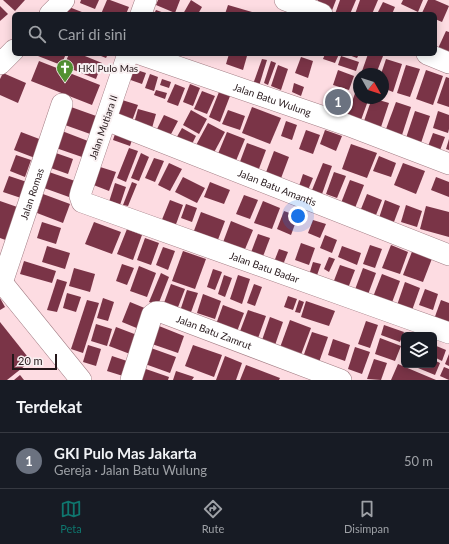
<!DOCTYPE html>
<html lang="id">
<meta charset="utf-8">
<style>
body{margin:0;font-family:Lato,sans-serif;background:#242831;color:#f1f3f6}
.controls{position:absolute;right:12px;bottom:12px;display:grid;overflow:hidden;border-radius:6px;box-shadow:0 2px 10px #0003}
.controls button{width:36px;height:36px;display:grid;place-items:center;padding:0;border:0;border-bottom:1px solid #363941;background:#171b24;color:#f1f3f6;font:20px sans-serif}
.compass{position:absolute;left:353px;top:68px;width:36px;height:36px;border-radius:50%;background:#171b24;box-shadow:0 2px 10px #0003;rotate:129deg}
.scale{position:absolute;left:12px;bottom:10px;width:45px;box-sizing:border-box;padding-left:4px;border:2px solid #25171a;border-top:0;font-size:11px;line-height:14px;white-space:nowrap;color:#25171a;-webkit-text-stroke:3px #f9f1f2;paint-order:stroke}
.you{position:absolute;left:298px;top:216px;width:14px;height:14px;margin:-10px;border:3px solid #fff;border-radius:50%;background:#1a73e8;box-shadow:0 0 0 6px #1a73e833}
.badge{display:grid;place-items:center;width:26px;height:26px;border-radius:50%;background:#0f766e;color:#fff;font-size:13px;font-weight:700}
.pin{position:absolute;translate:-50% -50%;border:2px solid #fff;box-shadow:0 1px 4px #0006}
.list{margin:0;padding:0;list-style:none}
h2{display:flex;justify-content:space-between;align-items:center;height:52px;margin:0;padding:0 16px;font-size:17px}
h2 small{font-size:13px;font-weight:400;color:#9ea1a6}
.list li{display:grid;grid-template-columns:26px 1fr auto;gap:12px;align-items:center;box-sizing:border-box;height:56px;padding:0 16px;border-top:1px solid #363941}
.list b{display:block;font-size:15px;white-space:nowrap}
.list p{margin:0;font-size:13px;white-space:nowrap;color:#9ea1a6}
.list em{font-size:13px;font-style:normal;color:#9ea1a6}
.icon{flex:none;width:22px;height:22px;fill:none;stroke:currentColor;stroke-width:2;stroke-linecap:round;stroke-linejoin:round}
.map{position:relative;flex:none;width:449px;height:380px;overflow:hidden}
.search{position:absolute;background:#171b24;box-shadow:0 2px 10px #0003;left:12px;right:12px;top:12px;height:44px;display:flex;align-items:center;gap:10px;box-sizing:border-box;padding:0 14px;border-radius:6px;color:#9ea1a6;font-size:15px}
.sheet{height:108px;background:#171b24}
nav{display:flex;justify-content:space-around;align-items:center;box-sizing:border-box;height:56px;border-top:1px solid #363941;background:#171b24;font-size:11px;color:#9ea1a6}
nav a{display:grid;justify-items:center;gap:2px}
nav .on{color:#0f766e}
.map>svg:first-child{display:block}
.building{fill:#7a3447}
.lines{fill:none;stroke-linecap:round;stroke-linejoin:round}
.minor-casing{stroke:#a27d84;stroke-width:22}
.minor{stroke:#fff;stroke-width:21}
.labels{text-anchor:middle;stroke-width:4;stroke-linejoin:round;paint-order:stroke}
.poi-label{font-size:10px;fill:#25171a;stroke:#f9f1f2;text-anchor:start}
.street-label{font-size:10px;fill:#25171a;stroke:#f9f1f2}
</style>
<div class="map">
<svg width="449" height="380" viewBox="0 0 449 380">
<rect width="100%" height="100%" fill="#fddce2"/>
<g class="building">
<polygon points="3,0 25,0 15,11"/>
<polygon points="81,0 99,0 95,9 80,3"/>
<polygon points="107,0 110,0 129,7 126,14 101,14"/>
<polygon points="158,0 180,0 175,13 156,5"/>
<polygon points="191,0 202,7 198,14 183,14"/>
<polygon points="318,0 336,0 331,13 315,7"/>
<polygon points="340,0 356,0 350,14 335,14"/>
<polygon points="360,0 378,0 372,14 355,14"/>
<polygon points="403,0 423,0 418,12 401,4"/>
<polygon points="428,0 435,0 449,6 442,22 435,19 435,14 422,13"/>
<polygon points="383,2 395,7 392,14 377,14"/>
<polygon points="228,5 252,12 251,14 225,14"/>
<polygon points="0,6 8,14 0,21"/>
<polygon points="69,7 87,14 66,14"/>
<polygon points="156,10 167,14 154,14"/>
<polygon points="446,31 449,32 449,59 435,55"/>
<polygon points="39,54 66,54 61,65 38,56"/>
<polygon points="69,54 80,54 102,63 96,79 64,66"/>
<polygon points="96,54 108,54 106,58"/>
<polygon points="229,54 240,54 247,56 243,70 226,64"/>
<polygon points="325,54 339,54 335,63 323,59"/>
<polygon points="346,54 359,54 357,58"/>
<polygon points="368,54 375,54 383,56 376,74 361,74"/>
<polygon points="341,56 359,62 356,71 338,65"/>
<polygon points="301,57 313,61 308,78 295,73"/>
<polygon points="262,59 267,60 258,89 252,87"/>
<polygon points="386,59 402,64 393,92 383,88 383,74 381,74"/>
<polygon points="39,61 100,85 92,105 31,81"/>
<polygon points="271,61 276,63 268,85 264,83"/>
<polygon points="278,65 288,69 281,90 271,86"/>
<polygon points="406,65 420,69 410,97 397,93"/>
<polygon points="128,67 146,73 142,84 125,78"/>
<polygon points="338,70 354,76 349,90 333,85"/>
<polygon points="426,70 443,76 433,105 416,99"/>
<polygon points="3,73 26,83 18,103 0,95 0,79"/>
<polygon points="150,74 158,77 154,91 145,88"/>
<polygon points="446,77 449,78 449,107 437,103"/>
<polygon points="162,79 171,82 169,88 160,85"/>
<polygon points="359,82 359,98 369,98 361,120 347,116"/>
<polygon points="294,83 304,87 301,96 292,92"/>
<polygon points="175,84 185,88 178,106 167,102"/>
<polygon points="190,84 200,88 193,106 183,102"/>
<polygon points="156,90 167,93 165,99 154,95"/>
<polygon points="202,91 215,96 207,114 194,109"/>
<polygon points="332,91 348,97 343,113 327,108"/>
<polygon points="219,92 230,96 220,122 209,117"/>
<polygon points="372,98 389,103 381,127 364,121"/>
<polygon points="119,99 138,105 132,121 113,115"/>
<polygon points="396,102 411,107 402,135 386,129"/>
<polygon points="71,107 99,117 93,135 65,125"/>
<polygon points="252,107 281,118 270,144 242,133"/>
<polygon points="138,109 156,114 152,128 134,123"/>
<polygon points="191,110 207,119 199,134 183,125"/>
<polygon points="228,110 245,116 240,130 222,124"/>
<polygon points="415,111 430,116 421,143 406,138"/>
<polygon points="438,111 449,115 449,129 448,133 433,128"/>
<polygon points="164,115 178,121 170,136 157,129"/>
<polygon points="286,121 297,125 292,140 281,136"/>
<polygon points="208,123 225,132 211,158 194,149"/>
<polygon points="182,128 196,136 189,150 174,142"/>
<polygon points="306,130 320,135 313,154 299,149"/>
<polygon points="325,130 342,136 336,151 320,144"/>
<polygon points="62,131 88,141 82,157 56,148"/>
<polygon points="116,131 133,137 130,146 113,140"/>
<polygon points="21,132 42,140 35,158 14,150"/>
<polygon points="227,132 245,139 233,168 215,161"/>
<polygon points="433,133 445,137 439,153 427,149"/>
<polygon points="449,139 449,150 446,149"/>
<polygon points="247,143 266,150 257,174 238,167"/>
<polygon points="351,144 377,153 367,178 342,169"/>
<polygon points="129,148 138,151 126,182 117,178"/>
<polygon points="274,151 289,157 280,181 265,175"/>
<polygon points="53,152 73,159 68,174 48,167"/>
<polygon points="141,153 149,157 139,181 131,178"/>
<polygon points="16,155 31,160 25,177 10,171"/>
<polygon points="379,156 396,163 391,177 373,171"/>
<polygon points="154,158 164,161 155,182 145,178"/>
<polygon points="169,163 182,169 170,191 158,185"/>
<polygon points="323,163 332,166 322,194 312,190"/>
<polygon points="403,163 425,171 416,194 394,185"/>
<polygon points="97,166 116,172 109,191 91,184"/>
<polygon points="49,172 75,181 69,197 44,188"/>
<polygon points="334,172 346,176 337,198 326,194"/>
<polygon points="303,174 313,178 306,195 297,192"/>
<polygon points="9,176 27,182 21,198 3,192"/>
<polygon points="183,177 205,188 197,203 175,192"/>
<polygon points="436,177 449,182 449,197 431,190"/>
<polygon points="350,180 364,185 355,208 341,203"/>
<polygon points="132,182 137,184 128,206 123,205"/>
<polygon points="210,182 230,190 224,204 204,197"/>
<polygon points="115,183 126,187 120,205 109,202"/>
<polygon points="43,194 70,204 63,223 37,213"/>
<polygon points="367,194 382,200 376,215 361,209"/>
<polygon points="244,195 258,200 250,219 236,214"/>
<polygon points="170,200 183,205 175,227 161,222"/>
<polygon points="385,200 400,206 392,227 378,221"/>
<polygon points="0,201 23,209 11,242 0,238"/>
<polygon points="263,201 280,208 272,229 254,223"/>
<polygon points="186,204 197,208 192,222 181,218"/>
<polygon points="406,205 422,211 417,227 401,222"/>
<polygon points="426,206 449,212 449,237 420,229"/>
<polygon points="284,211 298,216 291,235 277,229"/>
<polygon points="201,212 225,221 216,245 192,236"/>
<polygon points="313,220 326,224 320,238 308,233"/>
<polygon points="231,221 253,230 243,254 222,245"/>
<polygon points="42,222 61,228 56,244 37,238"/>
<polygon points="94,222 121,232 112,254 85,244"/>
<polygon points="127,229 142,235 133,260 117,254"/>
<polygon points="258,234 270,238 262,259 250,255"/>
<polygon points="325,235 337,240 332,253 320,248"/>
<polygon points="145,238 159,243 151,265 137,260"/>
<polygon points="301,243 315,248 309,265 295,260"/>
<polygon points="370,245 382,249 375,268 363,264"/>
<polygon points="391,245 408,252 400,274 382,268"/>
<polygon points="47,246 70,253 65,269 42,262"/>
<polygon points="342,246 361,253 357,265 338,257"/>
<polygon points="163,247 175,251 168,270 156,265"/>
<polygon points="279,249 288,252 281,270 272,267"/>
<polygon points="413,249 433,256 423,282 403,275"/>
<polygon points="183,251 206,259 195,289 172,281"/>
<polygon points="329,257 335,259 329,272 324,269"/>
<polygon points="24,261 56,271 52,283 20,274"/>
<polygon points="313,262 321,264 316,278 309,275"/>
<polygon points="122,264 134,268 127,285 116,281"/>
<polygon points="340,265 355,270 345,296 330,291"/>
<polygon points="139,266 156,273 147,297 130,291"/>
<polygon points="74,268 95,274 90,292 69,286"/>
<polygon points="363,268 376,273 366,300 353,295"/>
<polygon points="213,269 222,272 215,290 207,287"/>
<polygon points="161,273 169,277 158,305 149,302"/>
<polygon points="382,274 400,281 390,308 371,302"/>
<polygon points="224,275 232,278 225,297 218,294"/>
<polygon points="238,275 250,279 242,304 230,299"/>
<polygon points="57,279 67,282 57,312 47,310"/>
<polygon points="405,282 420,288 410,316 395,311"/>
<polygon points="171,284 185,289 175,315 161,311"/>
<polygon points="254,284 262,287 255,306 247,303"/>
<polygon points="425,289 438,294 433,310 419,305"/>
<polygon points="187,290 198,293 190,315 180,311"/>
<polygon points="67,293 81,297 76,312 63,308"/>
<polygon points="203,294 221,301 215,319 197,313"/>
<polygon points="288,296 297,299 293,310 284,307"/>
<polygon points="0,298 5,307 0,310"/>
<polygon points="103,298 114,302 108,321 97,318"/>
<polygon points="87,300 99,303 83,353 71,349"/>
<polygon points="299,300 304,302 300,313 295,312"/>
<polygon points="441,300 449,303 449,327 433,322"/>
<polygon points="306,301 335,311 329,326 301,317"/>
<polygon points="130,302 147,309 139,329 122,322"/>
<polygon points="223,305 244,313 236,334 215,327"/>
<polygon points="248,310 266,316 257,341 239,334"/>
<polygon points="270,317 283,322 274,348 261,343"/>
<polygon points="290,320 311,328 299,360 278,353"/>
<polygon points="366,321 378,325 370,348 358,344"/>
<polygon points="0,322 31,361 7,380 0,380"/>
<polygon points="96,324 112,329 107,346 91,341"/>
<polygon points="384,325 404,332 400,342 381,335"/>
<polygon points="159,326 184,336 178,353 152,344"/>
<polygon points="116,327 137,335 130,354 109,346"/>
<polygon points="312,332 328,337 318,365 302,360"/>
<polygon points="380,338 401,346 395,361 375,354"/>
<polygon points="333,339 350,345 345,361 328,355"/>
<polygon points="88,345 101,349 96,366 83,362"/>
<polygon points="193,345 222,355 214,377 185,366"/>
<polygon points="434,345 446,350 442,361 434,357"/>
<polygon points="355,347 370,352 362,374 348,369"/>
<polygon points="151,348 176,357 170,373 145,364"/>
<polygon points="449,354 449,366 445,364"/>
<polygon points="112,356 127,361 123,376 107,371"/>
<polygon points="225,356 242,363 236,380 216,380"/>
<polygon points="374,359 387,363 381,380 367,379"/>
<polygon points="434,360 440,363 435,375 418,368 420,365 434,365"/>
<polygon points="398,364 436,380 391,380"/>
<polygon points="246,365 280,378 279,380 240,380"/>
<polygon points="444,367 449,369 449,380 440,376"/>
<polygon points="143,368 169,377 168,380 139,380"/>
<polygon points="176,371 194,377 192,380 173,380"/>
<polygon points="20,375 24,380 14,380"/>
</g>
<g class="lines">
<defs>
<g id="minor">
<polyline points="285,0 322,14"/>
<polyline points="50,14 64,0"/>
<polyline points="141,14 146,0"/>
<path id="s1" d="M 128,54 L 81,192 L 80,196 L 82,202 L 449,333"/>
<path id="s2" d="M 140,54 L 347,125 L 449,164"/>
<polyline points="427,54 449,63"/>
<polyline points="0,64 14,50"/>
<path id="s3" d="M 106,120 L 449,255"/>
<polyline points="0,280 81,380"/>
<path id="s4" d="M 2,283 L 62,104"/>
<path id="s5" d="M 131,380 L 152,315 L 156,312 L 161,312 L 341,380"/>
</g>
</defs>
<use href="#minor" class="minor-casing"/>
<use href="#minor" class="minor"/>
</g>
<defs>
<symbol id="church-pin" viewBox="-11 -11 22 30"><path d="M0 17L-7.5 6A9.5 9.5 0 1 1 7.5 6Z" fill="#529132" stroke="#f9f1f2"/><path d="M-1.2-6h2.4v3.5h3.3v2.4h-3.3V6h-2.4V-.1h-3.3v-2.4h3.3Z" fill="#fff"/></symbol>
</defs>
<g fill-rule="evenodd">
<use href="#church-pin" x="55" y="58" width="20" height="27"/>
</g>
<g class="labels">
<g class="poi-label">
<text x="78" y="72">HKI Pulo Mas</text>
</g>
<g class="street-label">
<text dy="4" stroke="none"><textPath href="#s2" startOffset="140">Jalan Batu Wulung</textPath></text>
<text transform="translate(103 127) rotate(-71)" y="4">Jalan Mutiara II</text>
<text dy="4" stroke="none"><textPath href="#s3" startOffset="184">Jalan Batu Amantis</textPath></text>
<text dy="4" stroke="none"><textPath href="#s4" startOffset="94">Jalan Romas</textPath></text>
<text dy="4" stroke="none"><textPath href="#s1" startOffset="350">Jalan Batu Badar</textPath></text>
<text dy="4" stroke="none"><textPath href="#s5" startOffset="135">Jalan Batu Zamrut</textPath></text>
</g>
</g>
</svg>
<div class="controls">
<button><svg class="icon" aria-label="layers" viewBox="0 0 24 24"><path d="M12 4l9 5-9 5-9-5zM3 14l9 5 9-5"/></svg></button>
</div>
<svg class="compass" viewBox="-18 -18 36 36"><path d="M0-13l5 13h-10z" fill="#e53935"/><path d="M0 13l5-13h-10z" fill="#9ea1a6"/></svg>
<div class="scale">20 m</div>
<div class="you"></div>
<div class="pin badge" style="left:338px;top:102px;background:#6b7280">1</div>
<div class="search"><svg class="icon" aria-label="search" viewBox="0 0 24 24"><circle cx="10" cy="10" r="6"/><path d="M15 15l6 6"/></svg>Cari di sini</div>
</div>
<section class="sheet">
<h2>Terdekat<small></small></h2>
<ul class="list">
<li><span class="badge" style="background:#6b7280">1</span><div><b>GKI Pulo Mas Jakarta</b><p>Gereja · Jalan Batu Wulung</p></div><em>50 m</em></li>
</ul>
</section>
<nav>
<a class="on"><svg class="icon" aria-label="map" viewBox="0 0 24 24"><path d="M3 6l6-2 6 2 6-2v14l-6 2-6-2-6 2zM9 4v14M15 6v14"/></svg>Peta</a>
<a><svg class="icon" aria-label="directions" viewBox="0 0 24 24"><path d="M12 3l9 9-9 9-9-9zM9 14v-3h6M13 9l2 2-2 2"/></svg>Rute</a>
<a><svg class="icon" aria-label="saved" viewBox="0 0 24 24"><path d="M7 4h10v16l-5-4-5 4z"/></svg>Disimpan</a>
</nav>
